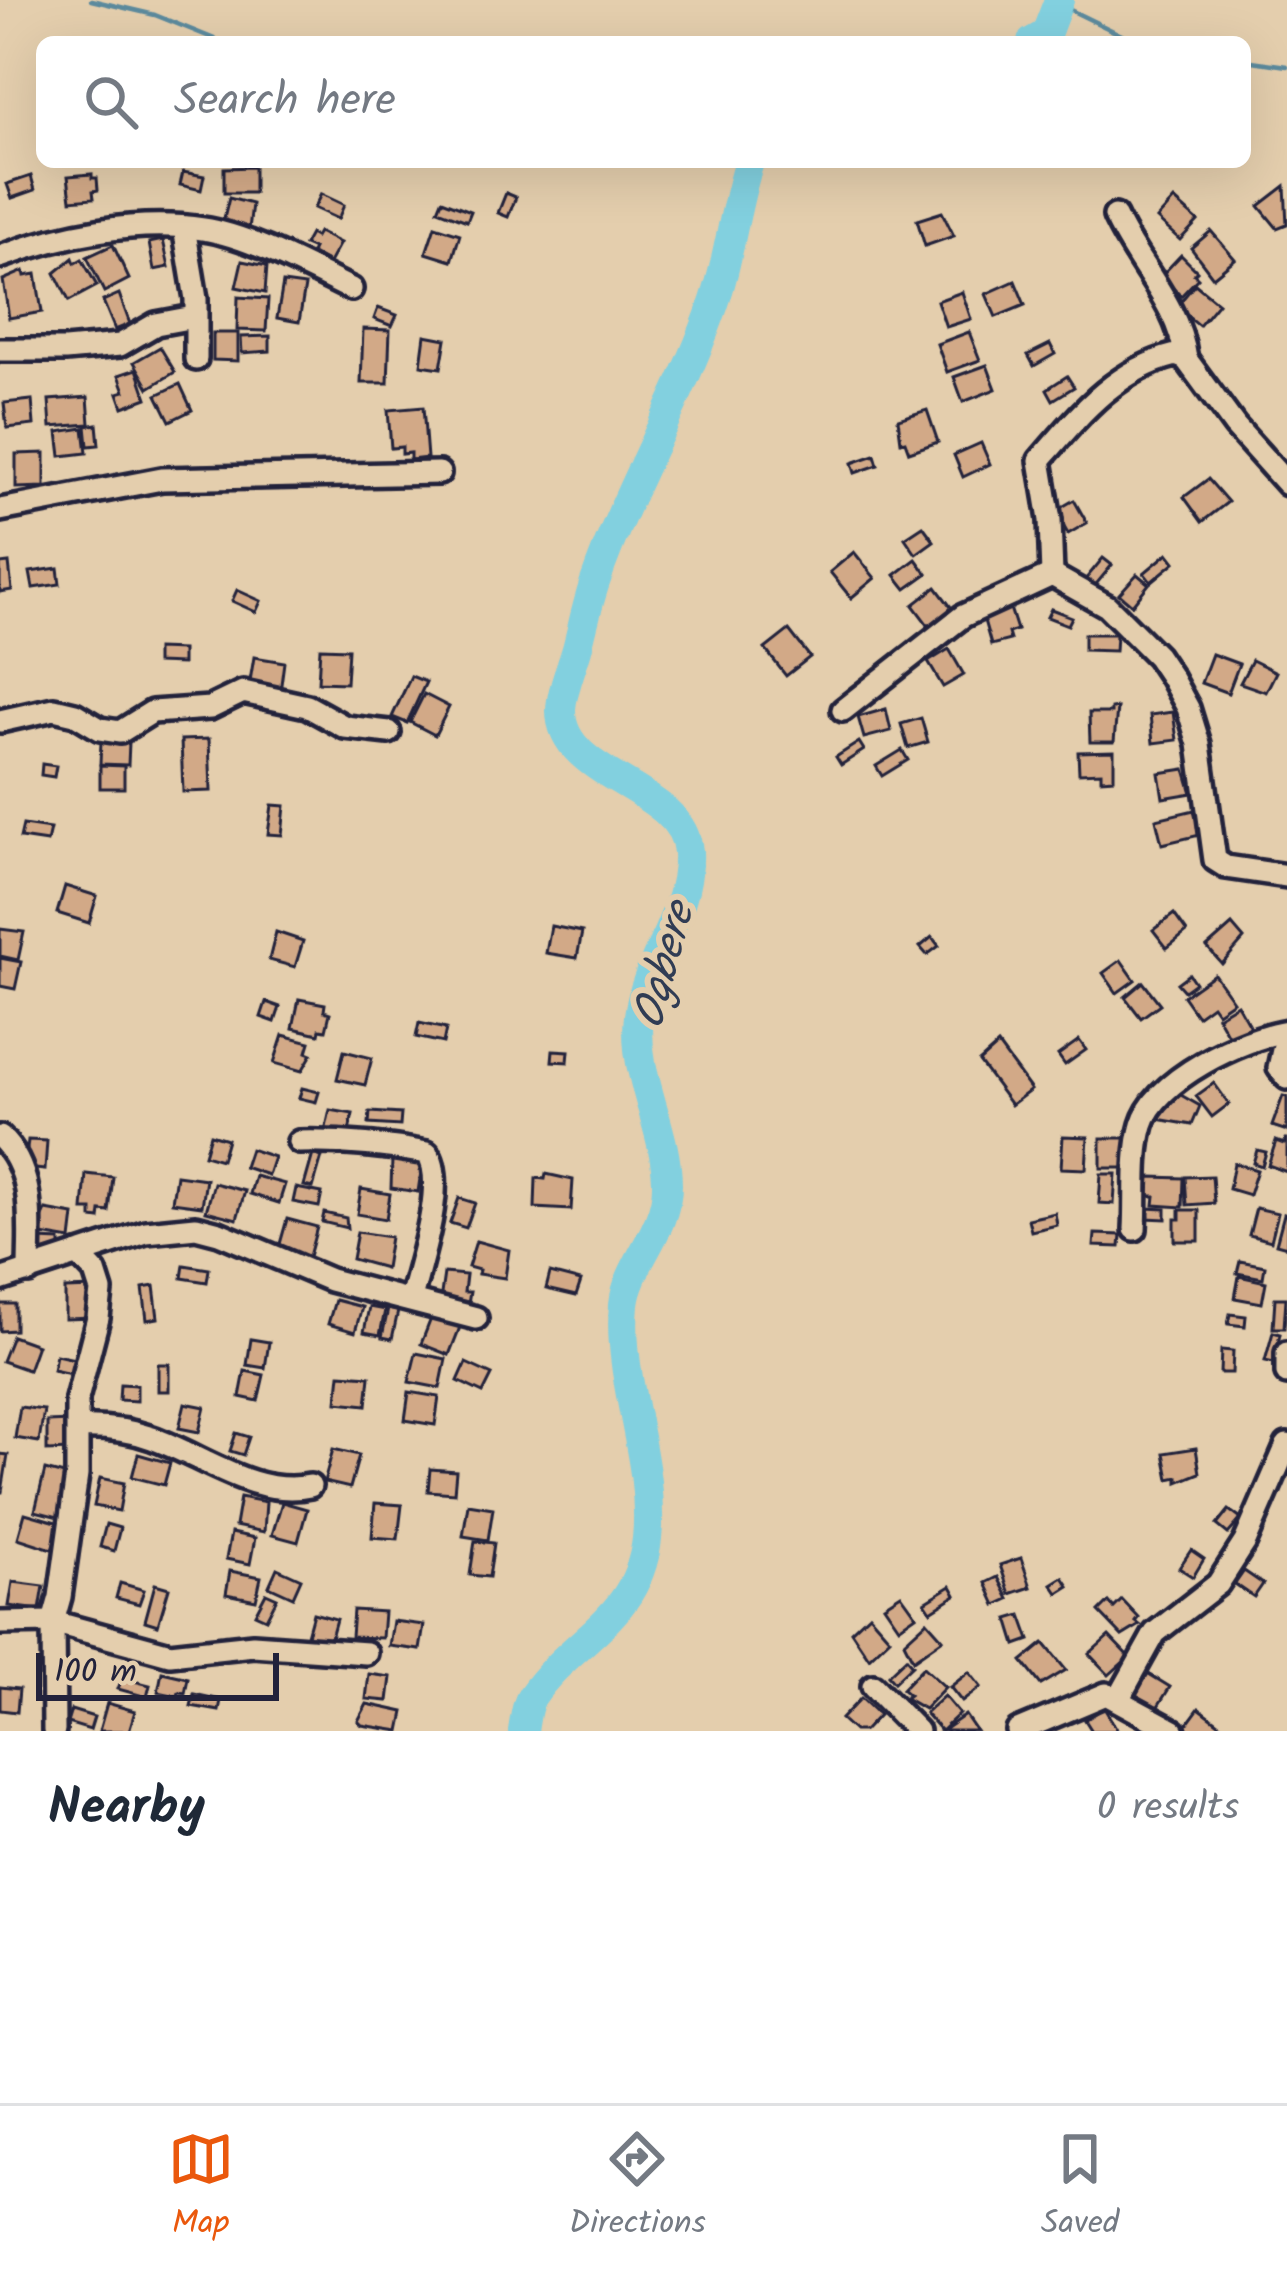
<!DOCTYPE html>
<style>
body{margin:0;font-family:Kalam,sans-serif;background:#f6f6f7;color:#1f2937}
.scale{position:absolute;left:36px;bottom:30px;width:243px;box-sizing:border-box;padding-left:12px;border:6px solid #22223b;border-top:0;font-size:33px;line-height:42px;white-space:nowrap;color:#22223b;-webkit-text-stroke:9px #e4cead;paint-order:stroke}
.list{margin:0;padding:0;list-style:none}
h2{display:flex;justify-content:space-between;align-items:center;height:156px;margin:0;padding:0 48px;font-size:51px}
h2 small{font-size:39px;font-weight:400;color:#747a83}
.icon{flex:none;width:66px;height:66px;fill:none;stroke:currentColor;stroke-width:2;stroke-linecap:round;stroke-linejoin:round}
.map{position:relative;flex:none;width:1287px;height:1731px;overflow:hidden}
.search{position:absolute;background:#fff;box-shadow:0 12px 48px #0002;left:36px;right:36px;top:36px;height:132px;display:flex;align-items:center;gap:30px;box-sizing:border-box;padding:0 42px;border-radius:18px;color:#747a83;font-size:45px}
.sheet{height:372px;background:#fff}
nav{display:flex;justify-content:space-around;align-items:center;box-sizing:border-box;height:168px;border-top:3px solid #e0e1e3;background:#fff;font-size:33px;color:#747a83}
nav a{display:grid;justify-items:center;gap:6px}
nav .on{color:#ea580c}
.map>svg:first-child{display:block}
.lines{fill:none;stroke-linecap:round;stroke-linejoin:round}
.stream{stroke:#5c8a9d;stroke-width:4.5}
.river{stroke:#82d0df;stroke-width:30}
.building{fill:#d2a987;stroke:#22223b;stroke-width:3}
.minor-casing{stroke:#22223b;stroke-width:30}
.minor{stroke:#e4cead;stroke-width:21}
.labels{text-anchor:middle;stroke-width:12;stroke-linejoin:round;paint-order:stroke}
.water-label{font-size:45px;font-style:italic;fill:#303c54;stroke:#e4cead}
</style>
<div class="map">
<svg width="1287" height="1731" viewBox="0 0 1287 1731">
<rect width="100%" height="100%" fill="#e4cead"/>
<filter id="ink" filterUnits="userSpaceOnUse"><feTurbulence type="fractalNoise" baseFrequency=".00833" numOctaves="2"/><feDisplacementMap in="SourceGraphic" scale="24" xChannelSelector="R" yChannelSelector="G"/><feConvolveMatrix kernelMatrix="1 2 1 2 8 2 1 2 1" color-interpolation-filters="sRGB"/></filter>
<g filter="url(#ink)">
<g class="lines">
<g class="stream">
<polyline points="91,0 155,15 222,42"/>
<polyline points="1058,4 1136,42"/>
<polyline points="1245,60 1287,66"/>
</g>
<g class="river">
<polyline points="1032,42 1046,34 1059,0"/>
<path d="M 523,1731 C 525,1720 526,1705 532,1696 C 572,1638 638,1619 647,1539 C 655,1460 617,1382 624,1304 C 628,1264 667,1231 667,1185 C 667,1127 632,1076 639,1016 C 646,959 691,911 688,852 C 684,786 561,779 561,711 C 561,692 572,667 577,649 C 583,626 588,601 596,579 C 628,488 678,403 711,312 C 729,264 733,211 749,162"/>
</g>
</g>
<g class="building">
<polygon points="254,167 254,193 224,193 224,168"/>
<polygon points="183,172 204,176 201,190 180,185"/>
<polygon points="92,174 92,178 97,178 98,190 93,191 94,198 71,200 68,176"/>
<polygon points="31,176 35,190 12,198 7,184"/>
<polygon points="1285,186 1287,224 1277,228 1259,206"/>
<polygon points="506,193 516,197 508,217 498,213"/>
<polygon points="321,194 344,205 338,219 314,208"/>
<polygon points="229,198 252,204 248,238 221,231"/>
<polygon points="442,200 471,211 467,221 438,210"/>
<polygon points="1174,200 1198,221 1180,240 1157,219"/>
<polygon points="942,212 954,236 925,246 917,220"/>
<polygon points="435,226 460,234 452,261 426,253"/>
<polygon points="1211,231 1235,259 1213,277 1191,248"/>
<polygon points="318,232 340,243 329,263 311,253 313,249 304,245 310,234 315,237"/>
<polygon points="163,240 169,267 154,270 149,243"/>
<polygon points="113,245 129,279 104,292 87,257"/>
<polygon points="1181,255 1197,271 1194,274 1198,278 1181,296 1161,276"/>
<polygon points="73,258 75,263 82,259 97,286 69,301 55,273"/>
<polygon points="242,261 267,266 265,293 236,287"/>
<polygon points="24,271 25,276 36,274 42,312 9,318 3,280"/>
<polygon points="1015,281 1025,305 996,317 986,294"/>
<polygon points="283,283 305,286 299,322 277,318"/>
<polygon points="1195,284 1218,303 1199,326 1176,307"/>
<polygon points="962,292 971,319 946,327 937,301"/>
<polygon points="119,294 130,324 115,330 103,301"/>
<polygon points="238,297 268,299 266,331 237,330"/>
<polygon points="378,308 397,315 392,326 374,319"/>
<polygon points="363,329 390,330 388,383 361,383"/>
<polygon points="969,332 980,360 947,372 937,344"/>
<polygon points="213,333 238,333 238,361 213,360"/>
<polygon points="425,335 446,339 441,368 421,365"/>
<polygon points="270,336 270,351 242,353 241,337"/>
<polygon points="1050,344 1055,354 1034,366 1028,355"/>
<polygon points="160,347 175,372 149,388 134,362"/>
<polygon points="987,365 996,389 963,402 954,377"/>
<polygon points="137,369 147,398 123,407 118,393 125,391 119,375"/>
<polygon points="1067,376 1074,387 1053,400 1047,389"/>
<polygon points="180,384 192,410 170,421 157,395"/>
<polygon points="88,397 90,424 51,427 49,400"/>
<polygon points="32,400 34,425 7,428 4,403"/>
<polygon points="423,407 427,458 410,460 410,453 402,454 402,447 391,448 388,410"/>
<polygon points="927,410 938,442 909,452 905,441 901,442 898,419"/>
<polygon points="97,424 99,445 88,446 86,426"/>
<polygon points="84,428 87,453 61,456 58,432"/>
<polygon points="981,443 990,464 963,477 954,455"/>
<polygon points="45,453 45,487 16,488 16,454"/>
<polygon points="875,455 878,465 855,473 852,463"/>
<polygon points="1208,479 1228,502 1202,522 1184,497"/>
<polygon points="1074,500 1087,523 1068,534 1055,511"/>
<polygon points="923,526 934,541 916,554 905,538"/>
<polygon points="854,552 875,578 851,598 830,572"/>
<polygon points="1168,553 1175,562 1151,582 1144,573"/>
<polygon points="1103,558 1112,565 1093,588 1084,581"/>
<polygon points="916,559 927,574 906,589 895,575"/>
<polygon points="9,563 12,590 0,592 0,564"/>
<polygon points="58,568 60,584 33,588 30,572"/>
<polygon points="1137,574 1149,584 1132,605 1119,594"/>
<polygon points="936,587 954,611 931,629 913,605"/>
<polygon points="237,590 261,601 256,612 232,601"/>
<polygon points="1010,608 1017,630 1008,633 1010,640 991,645 983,617"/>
<polygon points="1051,609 1072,617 1068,625 1047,617"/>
<polygon points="789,630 810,657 786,676 765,649"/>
<polygon points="1084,634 1116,634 1115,651 1084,650"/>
<polygon points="320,648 348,649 346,683 318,682"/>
<polygon points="156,649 182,650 182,664 156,663"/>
<polygon points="949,649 964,675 943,687 928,662"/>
<polygon points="1212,654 1239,664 1228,693 1201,683"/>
<polygon points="254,657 284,662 280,692 249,687"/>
<polygon points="1252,660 1276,672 1266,692 1240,683"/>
<polygon points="411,676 426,682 407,723 392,717"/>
<polygon points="424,694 449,707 435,735 410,722"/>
<polygon points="1117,708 1114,742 1090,742 1089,713 1111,713 1111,709"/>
<polygon points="886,709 891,731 864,738 858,717"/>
<polygon points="1173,712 1177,740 1153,743 1150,715"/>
<polygon points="921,718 928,742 908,748 901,724"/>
<polygon points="209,739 211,791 183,792 181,740"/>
<polygon points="101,741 129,742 128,765 100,764"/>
<polygon points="859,742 864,750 841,765 836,757"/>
<polygon points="902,750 908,760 882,776 876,766"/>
<polygon points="1114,751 1114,778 1101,779 1101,772 1079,773 1078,752"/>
<polygon points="42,764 56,766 54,777 41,775"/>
<polygon points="100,765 124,766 124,788 100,788"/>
<polygon points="1185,769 1192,793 1163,798 1159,773"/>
<polygon points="272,805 285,806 282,835 268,834"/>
<polygon points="1194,810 1200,835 1162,844 1156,819"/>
<polygon points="23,825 50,829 47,842 20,838"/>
<polygon points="65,886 97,896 89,923 57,913"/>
<polygon points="1174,914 1187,932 1167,948 1153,930"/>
<polygon points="1232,925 1244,939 1222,964 1207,947"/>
<polygon points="551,926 582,932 577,958 546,953"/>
<polygon points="0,929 24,932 18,960 0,956"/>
<polygon points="276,932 303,941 295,967 269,960"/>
<polygon points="932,937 939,946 927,955 920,947"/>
<polygon points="0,958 21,962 15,989 0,986"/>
<polygon points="1121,960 1135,980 1117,993 1103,973"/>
<polygon points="1189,974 1195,983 1184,991 1177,983"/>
<polygon points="1214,974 1233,1001 1217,1012 1212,1005 1197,1016 1183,996"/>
<polygon points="1143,982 1160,1004 1141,1018 1125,997"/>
<polygon points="299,999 325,1004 324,1011 330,1013 326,1030 320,1029 319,1034 293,1028"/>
<polygon points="266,1002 280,1007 275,1022 261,1017"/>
<polygon points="1237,1004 1250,1027 1230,1039 1217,1016"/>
<polygon points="419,1023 446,1029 443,1043 416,1037"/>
<polygon points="283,1035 310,1042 307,1052 312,1054 302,1071 274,1063"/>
<polygon points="1079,1040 1086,1050 1065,1065 1058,1055"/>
<polygon points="998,1045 1031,1090 1011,1105 979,1062"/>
<polygon points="553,1050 569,1051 568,1062 552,1061"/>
<polygon points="344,1051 372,1058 365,1085 337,1079"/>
<polygon points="1214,1083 1229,1104 1212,1117 1196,1096"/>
<polygon points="302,1088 319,1092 316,1102 299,1098"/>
<polygon points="1179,1094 1200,1106 1192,1125 1152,1118 1171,1096 1176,1099"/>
<polygon points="1283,1096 1287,1097 1287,1131 1272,1126"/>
<polygon points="330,1110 353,1114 348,1136 325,1132"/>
<polygon points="370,1112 401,1114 400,1126 369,1124"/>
<polygon points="210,1134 227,1139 221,1160 204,1155"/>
<polygon points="1063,1136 1088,1137 1086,1169 1061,1168"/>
<rect x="1101" y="1138" width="26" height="30"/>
<polygon points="1286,1139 1287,1139 1287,1172 1268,1165 1276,1141 1284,1144"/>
<polygon points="28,1140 47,1141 45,1170 25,1168"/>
<polygon points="250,1149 274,1157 268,1175 244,1167"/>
<polygon points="1257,1150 1266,1152 1262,1166 1253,1163"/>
<polygon points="313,1154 322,1157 313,1188 304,1186"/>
<polygon points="392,1160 422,1165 418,1192 391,1188"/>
<polygon points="1234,1163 1257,1170 1249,1195 1229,1189"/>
<polygon points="86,1174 113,1177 109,1212 101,1211 100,1219 92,1218 92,1210 83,1210"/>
<polygon points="546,1174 573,1180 571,1210 535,1208 536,1178 545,1179"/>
<polygon points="1101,1174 1116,1174 1114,1204 1099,1203"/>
<polygon points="176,1175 206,1179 202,1206 172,1202"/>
<polygon points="255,1176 285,1184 279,1203 250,1194"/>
<polygon points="1212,1176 1214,1203 1187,1205 1185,1177"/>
<polygon points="1150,1177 1184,1178 1183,1207 1154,1205 1155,1196 1149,1196"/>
<polygon points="214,1183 245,1191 237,1219 206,1211"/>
<polygon points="296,1188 322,1193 319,1207 293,1202"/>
<polygon points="361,1189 390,1194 386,1219 357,1214"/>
<polygon points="459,1198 475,1203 466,1228 450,1223"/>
<polygon points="1146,1208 1166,1209 1166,1219 1146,1218"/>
<polygon points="1256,1208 1278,1213 1271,1241 1249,1235"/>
<polygon points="46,1210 74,1215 71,1240 42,1235 43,1227 39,1226"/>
<polygon points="1180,1210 1199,1210 1199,1241 1175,1241 1175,1219 1180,1219"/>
<polygon points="324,1213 346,1218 347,1228 322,1222"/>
<polygon points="1055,1213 1057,1225 1031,1231 1028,1219"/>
<polygon points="1284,1214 1287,1215 1287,1247 1276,1244"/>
<polygon points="287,1219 317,1227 308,1260 278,1251"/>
<polygon points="357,1232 390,1237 385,1268 352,1259"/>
<polygon points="1095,1234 1121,1235 1120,1247 1094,1246"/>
<polygon points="38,1240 60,1241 60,1253 37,1252"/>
<polygon points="476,1241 509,1250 505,1278 478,1274 479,1270 468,1267"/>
<polygon points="1240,1261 1265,1266 1263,1278 1237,1273"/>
<polygon points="184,1265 209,1269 207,1282 182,1278"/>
<polygon points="444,1273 466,1275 464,1292 470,1292 468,1304 440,1301"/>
<polygon points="550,1273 581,1281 576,1296 546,1289"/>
<polygon points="1239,1276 1266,1282 1262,1303 1235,1298"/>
<polygon points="154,1286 158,1318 147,1320 143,1288"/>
<polygon points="94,1288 94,1318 65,1319 65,1289"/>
<polygon points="1275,1298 1286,1298 1284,1328 1273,1328"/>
<polygon points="335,1300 362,1307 355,1332 328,1324"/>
<polygon points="0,1304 15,1304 15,1330 0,1331"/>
<polygon points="369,1307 385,1310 380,1335 364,1332"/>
<polygon points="388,1309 398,1311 392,1339 382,1337"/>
<polygon points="1230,1314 1246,1316 1245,1326 1228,1324"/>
<polygon points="432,1316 460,1327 449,1355 421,1344"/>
<polygon points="1273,1332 1280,1334 1274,1363 1265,1361"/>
<polygon points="12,1336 37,1345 28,1370 2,1361"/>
<polygon points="251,1339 269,1342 265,1368 247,1365"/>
<polygon points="1221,1350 1233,1351 1232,1373 1220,1373"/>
<polygon points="416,1353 446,1359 440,1388 409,1382"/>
<polygon points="56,1355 79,1360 75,1375 53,1370"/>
<polygon points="466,1363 492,1375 483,1393 458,1381"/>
<rect x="158" y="1364" width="11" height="27"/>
<polygon points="245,1371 264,1375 258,1401 240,1397"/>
<polygon points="340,1374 370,1376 367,1405 337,1402"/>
<polygon points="120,1384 137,1385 137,1401 119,1400"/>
<polygon points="409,1392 439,1397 435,1425 405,1420"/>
<polygon points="185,1403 205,1407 199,1432 179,1428"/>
<polygon points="20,1407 44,1410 39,1442 15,1438"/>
<polygon points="70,1421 70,1450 47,1451 47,1422"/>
<polygon points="236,1433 249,1437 243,1455 230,1451"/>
<polygon points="1196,1448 1200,1473 1178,1482 1178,1477 1169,1479 1164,1453"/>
<polygon points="333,1449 359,1455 350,1488 324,1482"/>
<polygon points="0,1454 8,1455 2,1492 0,1492"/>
<polygon points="138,1454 170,1463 164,1485 132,1477"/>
<polygon points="430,1469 456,1471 454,1493 428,1491"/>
<polygon points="45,1470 72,1477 62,1518 35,1511"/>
<polygon points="100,1478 124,1483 119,1511 94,1506"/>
<polygon points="240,1497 266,1502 264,1532 235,1526"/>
<polygon points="282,1502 307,1509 298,1542 272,1535"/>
<polygon points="375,1503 402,1505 398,1539 372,1537"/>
<polygon points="468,1504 493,1508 488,1540 463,1536"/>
<polygon points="1229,1510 1241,1519 1228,1534 1217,1525"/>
<polygon points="25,1513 60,1523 52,1549 18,1538"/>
<polygon points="106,1524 120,1528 114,1551 100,1547"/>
<polygon points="231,1533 255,1538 250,1564 226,1559"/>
<polygon points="475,1541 494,1543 489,1577 470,1575"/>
<polygon points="1191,1550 1204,1559 1193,1577 1179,1568"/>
<polygon points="1021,1558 1031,1587 1010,1594 1000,1565"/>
<polygon points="277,1568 301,1579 293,1597 269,1586"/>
<polygon points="230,1571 261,1577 256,1600 226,1594"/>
<polygon points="1244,1571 1263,1584 1254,1597 1235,1584"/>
<polygon points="998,1577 1009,1599 996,1605 986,1583"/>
<polygon points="1063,1577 1069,1586 1058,1593 1052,1584"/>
<polygon points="13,1582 44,1586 40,1610 9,1606"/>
<polygon points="120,1583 144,1590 139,1604 116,1598"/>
<polygon points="155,1584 169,1588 158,1625 145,1621"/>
<polygon points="951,1586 956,1595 931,1611 925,1602"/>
<polygon points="266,1593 277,1598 266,1619 255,1614"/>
<polygon points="901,1594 916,1615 899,1627 884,1605"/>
<polygon points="1122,1600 1139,1618 1136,1622 1140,1625 1122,1636 1099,1612 1109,1602 1114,1608"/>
<polygon points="353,1610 384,1612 382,1638 351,1637"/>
<polygon points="313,1613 336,1619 330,1641 307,1635"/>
<polygon points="869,1614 890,1638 869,1658 851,1631"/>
<polygon points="1021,1615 1030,1640 1016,1645 1008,1619"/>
<polygon points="393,1621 424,1625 420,1650 389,1646"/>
<polygon points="927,1621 943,1639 913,1660 904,1642"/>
<polygon points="1109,1636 1129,1657 1109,1675 1089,1654"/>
<polygon points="1044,1643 1066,1670 1041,1685 1022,1661"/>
<polygon points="906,1658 912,1665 894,1682 888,1675"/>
<polygon points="923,1667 945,1687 924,1709 905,1698 909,1695 902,1689"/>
<polygon points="1144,1671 1170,1687 1155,1711 1128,1695"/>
<polygon points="162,1672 188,1678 185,1693 179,1692 178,1696 158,1692"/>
<polygon points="969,1672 981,1687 962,1702 950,1687"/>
<polygon points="369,1674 391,1677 388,1701 366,1699"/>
<polygon points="122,1678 150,1685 147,1697 118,1689"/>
<polygon points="0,1687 19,1689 17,1712 0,1710"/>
<polygon points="194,1694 221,1700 219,1711 191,1706"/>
<polygon points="944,1696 959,1714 941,1731 925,1713"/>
<polygon points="861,1698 879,1715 864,1731 854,1731 841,1719"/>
<polygon points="107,1703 135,1711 129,1731 99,1731"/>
<polygon points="367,1704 404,1712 400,1731 362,1725 358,1721"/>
<polygon points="1104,1708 1117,1729 1115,1731 1092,1731 1085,1720"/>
<polygon points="1199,1708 1228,1730 1227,1731 1182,1731"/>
<polygon points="71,1710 94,1717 90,1730 67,1723"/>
<polygon points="965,1715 976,1731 942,1731"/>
</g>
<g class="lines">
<defs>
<g id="minor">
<path d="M 1115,216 C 1138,267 1178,302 1186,359"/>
<polyline points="184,227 196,299 196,359"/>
<path d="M 0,257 C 62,234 136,219 203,229 C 247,235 310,269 351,289"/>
<polyline points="0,350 65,350 120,345 156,324 194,317"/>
<polyline points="0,510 162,479 439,473"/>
<path d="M 1052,575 L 1050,520 L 1040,460 C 1080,414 1115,370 1176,355 L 1186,359 L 1235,426 L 1287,484"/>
<polyline points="843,710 963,616 1052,575 1107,606 1157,656 1171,677 1188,708 1199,744 1215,860 1226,867 1287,876"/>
<polyline points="0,721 54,709 75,714 100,729 120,732 152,712 210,708 243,692 307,706 345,727 389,732"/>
<polyline points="1287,1032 1279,1068 1287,1078"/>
<path d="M 0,1137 C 37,1172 29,1225 29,1272"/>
<path d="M 299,1142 C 343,1141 383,1145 427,1153 C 448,1181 419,1265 411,1299"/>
<path d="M 1135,1229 C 1137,1197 1133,1156 1142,1125 C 1155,1079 1243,1038 1287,1031"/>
<polyline points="0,1280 146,1232 196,1227 219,1233 330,1280 476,1318"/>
<polyline points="1287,1353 1287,1373"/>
<path d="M 79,1428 C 103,1427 129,1430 152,1438 C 203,1456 255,1498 310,1486"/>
<polyline points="0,1623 53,1622 170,1654 253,1645 366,1653"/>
<polyline points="873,1686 917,1731"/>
<polyline points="1119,1698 1155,1633 1218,1584 1245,1542 1287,1445"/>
<polyline points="54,1731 53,1622 60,1597 77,1475 77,1399 98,1318 101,1291 95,1272 78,1254"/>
<polyline points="1018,1731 1106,1694 1174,1731"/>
</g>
</defs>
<use href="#minor" class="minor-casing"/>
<use href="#minor" class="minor"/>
</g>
</g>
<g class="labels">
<g class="water-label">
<text transform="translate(662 965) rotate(-75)" y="16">Ogbere</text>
</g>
</g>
</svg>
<div class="scale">100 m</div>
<div class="search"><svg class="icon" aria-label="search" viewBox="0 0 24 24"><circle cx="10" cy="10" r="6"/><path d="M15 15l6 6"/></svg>Search here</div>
</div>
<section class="sheet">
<h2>Nearby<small>0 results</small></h2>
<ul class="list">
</ul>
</section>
<nav>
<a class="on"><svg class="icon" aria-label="map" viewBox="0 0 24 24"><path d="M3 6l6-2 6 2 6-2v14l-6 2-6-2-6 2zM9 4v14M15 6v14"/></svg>Map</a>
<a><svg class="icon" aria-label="directions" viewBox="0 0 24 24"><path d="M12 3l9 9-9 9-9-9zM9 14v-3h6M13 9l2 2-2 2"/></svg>Directions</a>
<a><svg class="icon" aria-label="saved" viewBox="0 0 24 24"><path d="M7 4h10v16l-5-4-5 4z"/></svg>Saved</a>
</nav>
